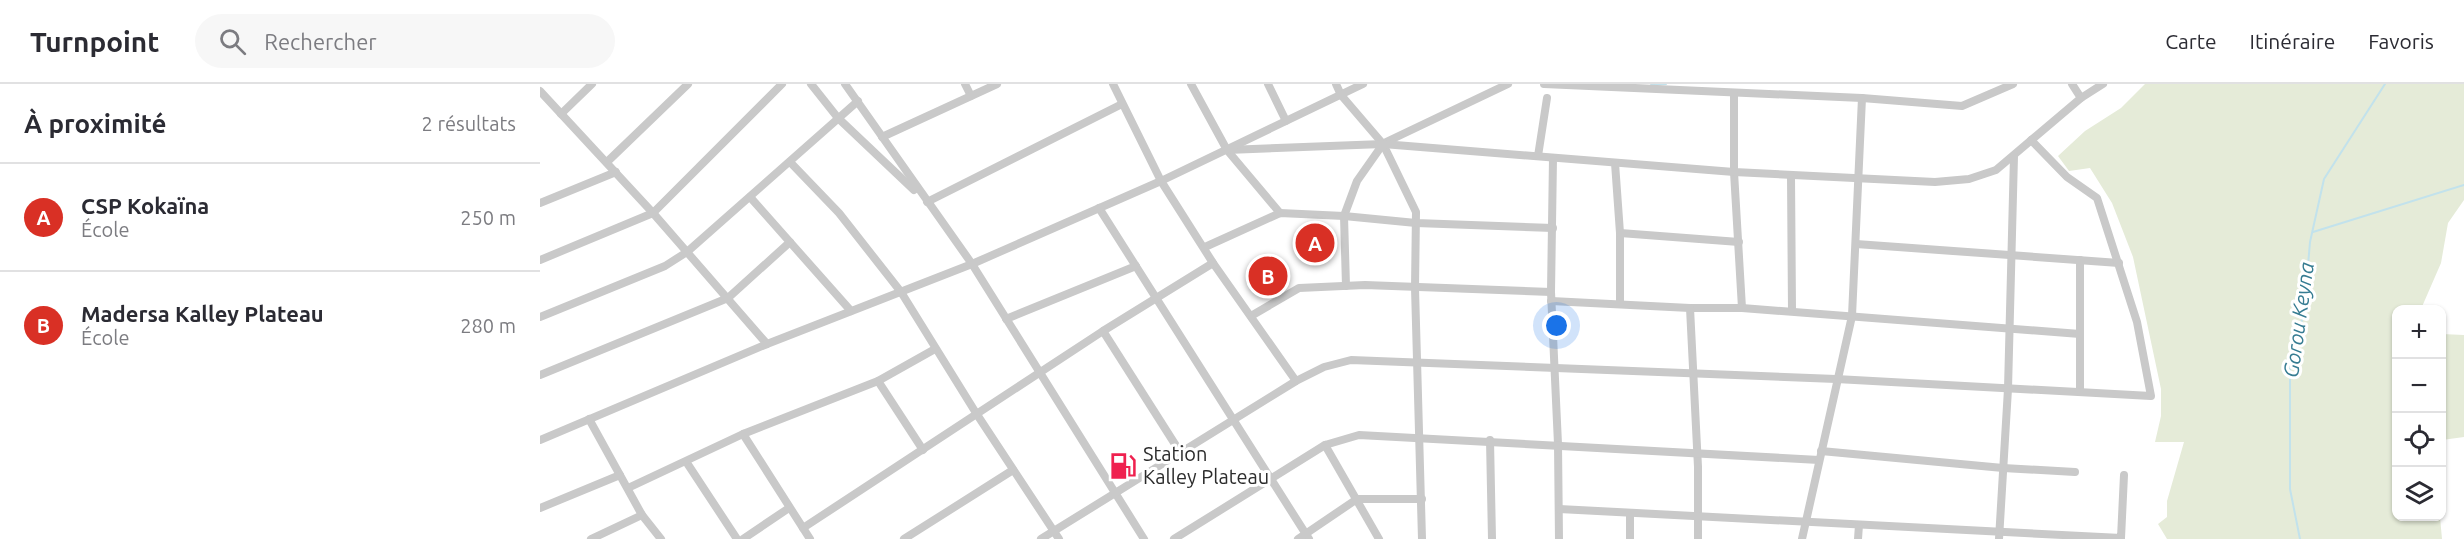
<!DOCTYPE html>
<html lang="fr">
<meta charset="utf-8">
<style>
body{margin:0;font-family:Ubuntu,sans-serif;background:#f7f7f7;color:#2b2b33}
.controls{position:absolute;right:18px;bottom:18px;display:grid;overflow:hidden;border-radius:12px;box-shadow:0 2px 4px #0004}
.controls button{width:54px;height:54px;display:grid;place-items:center;padding:0;border:0;border-bottom:2px solid #e1e1e2;background:#fff;color:#2b2b33;font:30px sans-serif}
.you{position:absolute;left:1017px;top:242px;width:21px;height:21px;margin:-15px;border:4px solid #fff;border-radius:50%;background:#1a73e8;box-shadow:0 0 0 9px #1a73e833}
.badge{display:grid;place-items:center;width:39px;height:39px;border-radius:50%;background:#d93025;color:#fff;font-size:20px;font-weight:700}
.pin{position:absolute;translate:-50% -50%;border:3px solid #fff;box-shadow:0 2px 6px #0006}
.list{margin:0;padding:0;list-style:none}
h2{display:flex;justify-content:space-between;align-items:center;height:78px;margin:0;padding:0 24px;font-size:26px}
h2 small{font-size:20px;font-weight:400;color:#7c7c81}
.list li{display:grid;grid-template-columns:39px 1fr auto;gap:18px;align-items:center;box-sizing:border-box;height:108px;padding:0 24px;border-top:2px solid #e1e1e2}
.list b{display:block;font-size:22px;white-space:nowrap}
.list p{margin:0;font-size:20px;white-space:nowrap;color:#7c7c81}
.list em{font-size:20px;font-style:normal;color:#7c7c81}
.icon{flex:none;width:33px;height:33px;fill:none;stroke:currentColor;stroke-width:2;stroke-linecap:round;stroke-linejoin:round}
.map{position:relative;flex:none;width:1924px;height:455px;overflow:hidden}
header{display:flex;align-items:center;gap:36px;box-sizing:border-box;height:84px;padding:0 30px;background:#fff;border-bottom:2px solid #e1e1e2}
header strong{font-size:28px}
nav{display:flex;gap:33px;margin-inline-start:auto;font-size:21px}
.search{width:420px;height:54px;background:#f7f7f7;display:flex;align-items:center;gap:15px;box-sizing:border-box;padding:0 21px;border-radius:33px;color:#7c7c81;font-size:22px}
main{display:flex}
aside{flex:1;background:#fff}
.map>svg:first-child{display:block}
.green{fill:#e5ebd8}
.lines{fill:none;stroke-linecap:round;stroke-linejoin:round}
.stream{stroke:#c2e2ec;stroke-width:2}
.minor{stroke:#c9c9c9;stroke-width:8}
.labels{text-anchor:middle;stroke-width:6;stroke-linejoin:round;paint-order:stroke}
.poi-label{font-size:20px;fill:#2c2c2c;stroke:#fff;text-anchor:start}
.water-label{font-size:21px;font-style:italic;fill:#367c92;stroke:#fff}
</style>
<header>
<strong>Turnpoint</strong>
<div class="search"><svg class="icon" aria-label="search" viewBox="0 0 24 24"><circle cx="10" cy="10" r="6"/><path d="M15 15l6 6"/></svg>Rechercher</div>
<nav><a>Carte</a><a>Itinéraire</a><a>Favoris</a></nav>
</header>
<main>
<aside>
<h2>À proximité<small>2 résultats</small></h2>
<ul class="list">
<li><span class="badge">A</span><div><b>CSP Kokaïna</b><p>École</p></div><em>250 m</em></li>
<li><span class="badge">B</span><div><b>Madersa Kalley Plateau</b><p>École</p></div><em>280 m</em></li>
</ul>
</aside>
<div class="map">
<svg width="1924" height="455" viewBox="0 0 1924 455">
<rect width="100%" height="100%" fill="#fff"/>
<g class="green">
<polygon points="1605,0 1924,0 1924,116 1908,139 1901,179 1881,225 1856,225 1856,432 1900,433 1902,455 1627,455 1618,440 1627,433 1627,417 1644,358 1615,358 1621,332 1621,305 1593,173 1572,119 1550,84 1529,87 1518,72 1545,47 1581,24"/>
<polygon points="1902,250 1924,251 1924,353 1902,356"/>
</g>
<g class="lines">
<g class="stream">
<polyline points="1111,1 1126,0"/>
<polyline points="1773,148 1924,101"/>
<polyline points="1760,455 1750,405 1750,282 1764,228 1770,158 1784,95 1845,0"/>
</g>
<g class="minor">
<polyline points="271,0 298,34 374,106"/>
<polyline points="305,0 432,180 604,455"/>
<polyline points="425,0 431,12"/>
<polyline points="573,0 621,97 673,179 756,297"/>
<polyline points="651,0 687,66 740,129"/>
<polyline points="728,0 746,37"/>
<polyline points="796,0 801,11 843,60 817,97 804,132 806,202"/>
<polyline points="1004,0 1322,14 1422,22 1473,0"/>
<polyline points="1532,0 1541,14"/>
<polyline points="0,7 113,129 227,260"/>
<polyline points="1194,9 1194,88 1202,224"/>
<polyline points="21,30 52,0"/>
<polyline points="342,53 457,0"/>
<polyline points="844,59 968,0"/>
<polyline points="843,60 876,128 875,204 882,455"/>
<polyline points="687,66 843,60 1194,88 1395,98 1429,95 1456,86 1541,14 1563,0"/>
<polyline points="998,72 1007,14"/>
<polyline points="1013,74 1011,208 1018,360 1019,455"/>
<polyline points="67,78 148,0"/>
<polyline points="250,78 299,129 361,208 436,329 519,455"/>
<polyline points="1075,79 1080,149 1080,220"/>
<polyline points="1251,92 1252,227"/>
<polyline points="210,113 311,227"/>
<polyline points="387,118 582,20"/>
<polyline points="0,119 76,88"/>
<polyline points="559,124 769,455"/>
<polyline points="1080,149 1199,158"/>
<polyline points="1316,160 1579,179"/>
<polyline points="665,163 740,129 804,132 876,139 1013,144"/>
<polyline points="0,176 113,129 242,0"/>
<polyline points="1011,217 1150,224 1202,224 1540,250"/>
<polyline points="1150,224 1158,383 1158,455"/>
<polyline points="711,232 759,204 825,201 1011,208"/>
<polyline points="0,233 125,182 147,168 318,17"/>
<polyline points="466,235 596,182"/>
<polyline points="563,247 640,368"/>
<polyline points="0,291 188,214 250,158"/>
<polyline points="338,297 383,366"/>
<polyline points="1540,308 1540,176"/>
<polyline points="49,335 102,431 121,455"/>
<polyline points="203,350 270,455"/>
<polyline points="0,356 227,260 432,180 621,97 823,0"/>
<polyline points="950,356 952,455"/>
<polyline points="785,361 839,455"/>
<polyline points="1281,367 1463,384 1535,388"/>
<polyline points="147,379 197,455"/>
<polyline points="88,404 203,350 338,297 395,265"/>
<polyline points="0,424 80,391"/>
<polyline points="1019,425 1581,454 1584,391"/>
<polyline points="1090,429 1090,455"/>
<polyline points="263,444 563,247 673,179"/>
<polyline points="51,455 102,431"/>
<polyline points="203,455 249,424"/>
<polyline points="364,455 473,386"/>
<polyline points="501,455 756,297 784,283 811,276 1296,295 1611,312 1597,238 1557,114 1527,93 1491,56"/>
<polyline points="634,455 785,361 819,351 1279,376"/>
<polyline points="758,455 817,415 882,415"/>
<polyline points="1262,455 1312,232 1322,14"/>
<polyline points="1318,455 1319,441"/>
<polyline points="1459,455 1468,305 1474,72"/>
</g>
</g>
<defs>
<symbol id="fuel-bare" viewBox="-9 -9 18 18"><path d="M-5.5-6h7V0h2V4h1.3V-2.5L3-4.5l.8-.8L6-3V5H2.5V1h-1V6h-7ZM-4.2-4.7v3.2H.2V-4.7Z" fill="#ef214f" stroke="#fff" stroke-width="2.5" paint-order="stroke"/></symbol>
</defs>
<g fill-rule="evenodd">
<use href="#fuel-bare" x="564" y="363" width="38" height="38"/>
</g>
<g class="labels">
<g class="poi-label">
<text x="603" y="377">Station<tspan x="603" dy="23">Kalley Plateau</tspan></text>
</g>
<g class="water-label">
<text transform="translate(1759 236) rotate(-82)" y="7">Gorou Keyna</text>
</g>
</g>
</svg>
<div class="controls">
<button>+</button>
<button>−</button>
<button><svg class="icon" aria-label="locate" viewBox="0 0 24 24"><circle cx="12" cy="12" r="6"/><path d="M12 2v4M12 18v4M2 12h4M18 12h4"/></svg></button>
<button><svg class="icon" aria-label="layers" viewBox="0 0 24 24"><path d="M12 4l9 5-9 5-9-5zM3 14l9 5 9-5"/></svg></button>
</div>
<div class="you"></div>
<div class="pin badge" style="left:775px;top:159px">A</div>
<div class="pin badge" style="left:728px;top:192px">B</div>
</div>
</main>
